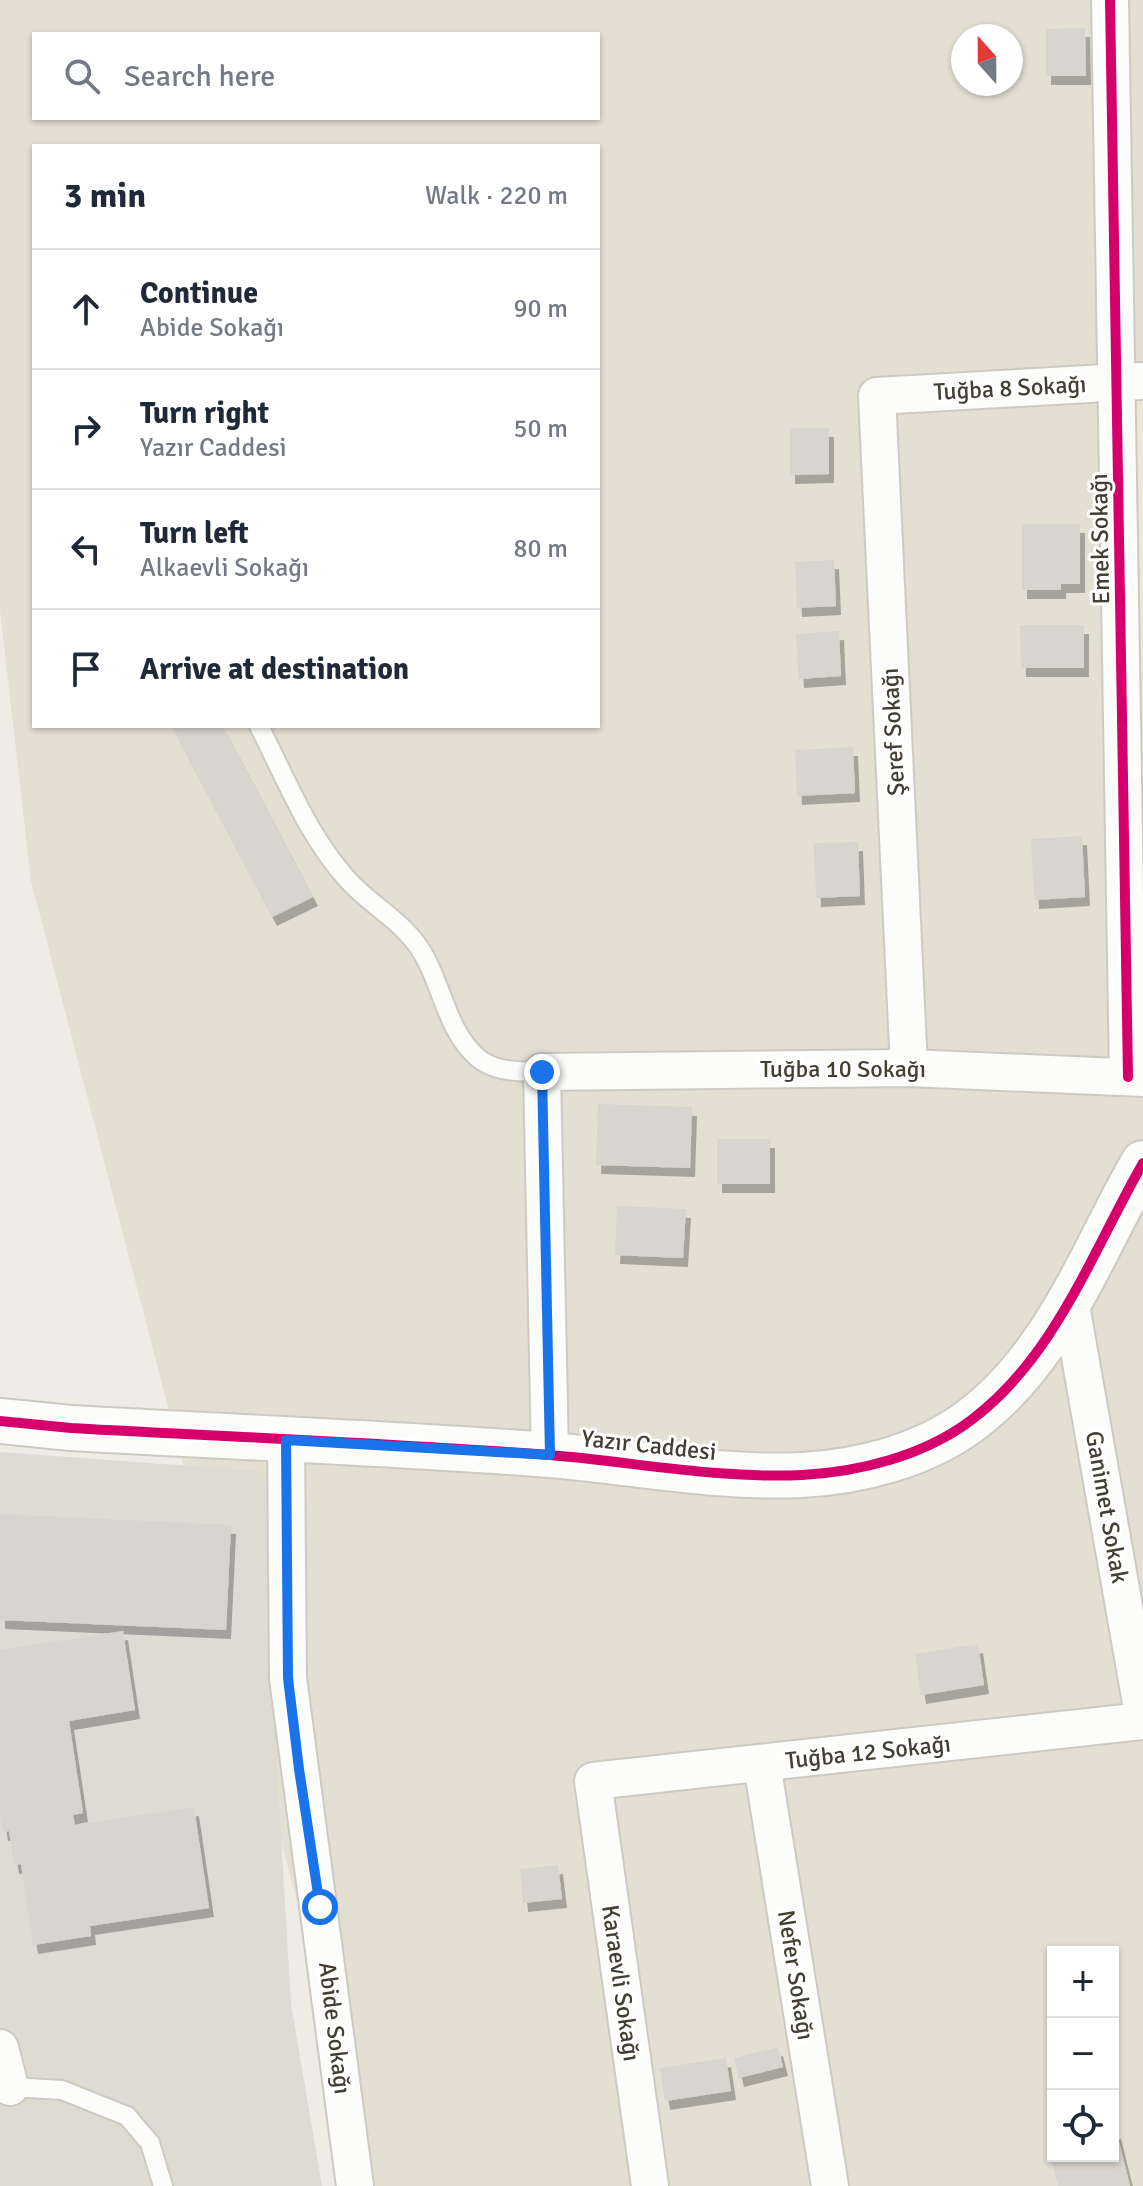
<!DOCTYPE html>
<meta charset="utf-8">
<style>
body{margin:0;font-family:Signika,sans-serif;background:#f6f6f7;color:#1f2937}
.controls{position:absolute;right:24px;bottom:24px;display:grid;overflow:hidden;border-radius:0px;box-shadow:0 2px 6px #0004}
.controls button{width:72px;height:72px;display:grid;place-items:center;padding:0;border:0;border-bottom:2px solid #e0e1e3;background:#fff;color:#1f2937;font:40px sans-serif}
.compass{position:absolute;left:951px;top:24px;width:72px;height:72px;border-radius:50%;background:#fff;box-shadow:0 2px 6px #0004;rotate:339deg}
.stop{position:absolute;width:24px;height:24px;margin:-18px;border:6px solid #1a73e8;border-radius:50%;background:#fff}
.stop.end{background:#1a73e8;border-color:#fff;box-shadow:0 2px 8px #0008}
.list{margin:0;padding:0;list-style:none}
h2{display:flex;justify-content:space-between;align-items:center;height:104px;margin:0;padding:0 32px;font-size:34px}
h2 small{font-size:26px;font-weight:400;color:#747a83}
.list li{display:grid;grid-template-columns:52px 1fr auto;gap:24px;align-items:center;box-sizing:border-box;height:120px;padding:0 32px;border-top:2px solid #e0e1e3}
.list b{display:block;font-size:30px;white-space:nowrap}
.list p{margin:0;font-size:26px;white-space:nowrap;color:#747a83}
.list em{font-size:26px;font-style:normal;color:#747a83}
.icon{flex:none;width:44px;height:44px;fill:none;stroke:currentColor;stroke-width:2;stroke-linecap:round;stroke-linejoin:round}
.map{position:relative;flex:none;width:1143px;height:2186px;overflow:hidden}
.search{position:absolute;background:#fff;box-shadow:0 2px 6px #0004;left:32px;top:32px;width:568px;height:88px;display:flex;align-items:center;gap:20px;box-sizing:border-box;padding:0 28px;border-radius:0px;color:#747a83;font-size:30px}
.panel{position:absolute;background:#fff;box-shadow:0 2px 6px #0004;left:32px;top:144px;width:568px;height:584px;border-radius:0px}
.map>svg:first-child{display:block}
.residential{fill:#e3dfd2;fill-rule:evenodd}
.industrial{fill:#dedbd3}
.education{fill:#ede8d6}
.building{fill:#d7d5cd;filter:url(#shadow)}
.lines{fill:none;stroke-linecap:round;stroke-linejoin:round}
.service-casing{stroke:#cccac3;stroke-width:22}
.minor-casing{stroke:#cccac3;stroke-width:40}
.tertiary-casing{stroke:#cccac3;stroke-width:48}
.service{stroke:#fcfcfb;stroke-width:18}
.minor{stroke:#fcfcfb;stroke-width:36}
.tertiary{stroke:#fcfcfb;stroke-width:44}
.cycleway-casing{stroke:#fff;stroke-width:15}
.cycleway{stroke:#d6006c;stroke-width:10}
.route{stroke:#1a73e8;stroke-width:10}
.labels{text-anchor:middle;stroke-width:6;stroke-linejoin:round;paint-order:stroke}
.street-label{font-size:24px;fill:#433e32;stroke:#fff}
</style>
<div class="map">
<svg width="1143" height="2186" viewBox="0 0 1143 2186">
<defs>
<filter id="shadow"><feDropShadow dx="5" dy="9" stdDeviation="0" flood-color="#0004"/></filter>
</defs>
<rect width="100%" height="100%" fill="#eeece5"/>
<path class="residential" d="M 0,0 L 1143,0 L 1143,2186 L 371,2186 L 31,881 L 0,610 ZM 34,34 L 598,34 L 598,118 L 34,118 ZM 963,36 L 1011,36 L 1011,84 L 963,84 ZM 34,146 L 598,146 L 598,726 L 34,726 ZM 1053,1952 L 1113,1952 L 1113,2156 L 1053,2156 Z"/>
<polygon class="industrial" points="0,1452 260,1471 281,1500 277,1770 291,2004 322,2186 0,2186"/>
<polygon class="education" points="1133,395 1143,395 1143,788"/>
<g class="building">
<polygon points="1085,28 1086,76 1046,76 1046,29"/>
<polygon points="790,428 829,428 829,474 790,475"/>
<polygon points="1022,524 1080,524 1080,584 1061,584 1061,590 1022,590"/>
<polygon points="834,560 836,606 797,608 795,562"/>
<polygon points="1020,625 1084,625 1084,668 1021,668"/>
<polygon points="839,631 841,676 799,679 796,634"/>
<polygon points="171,726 223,726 313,897 272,917"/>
<polygon points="853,747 855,793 797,796 795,750"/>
<polygon points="1082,836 1085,897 1034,900 1031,839"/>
<polygon points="858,842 860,896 816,898 814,843"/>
<polygon points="598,1104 692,1107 690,1168 596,1165"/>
<rect x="717" y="1139" width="53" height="45"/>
<polygon points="617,1206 686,1209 683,1258 615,1255"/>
<polygon points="0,1514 231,1525 226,1630 0,1620"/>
<polygon points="123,1631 135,1710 69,1721 83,1813 73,1815 75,1825 194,1807 209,1908 90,1926 91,1936 33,1945 21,1864 14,1865 9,1831 3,1832 0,1812 0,1650"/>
<polygon points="978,1644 984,1685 921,1695 915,1654"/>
<polygon points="558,1865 562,1899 523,1903 520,1869"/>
<polygon points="778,2047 783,2067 739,2078 734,2058"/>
<polygon points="726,2058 731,2091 665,2101 660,2068"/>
<polygon points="1116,2130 1130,2186 1058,2186 1049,2148 1053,2147 1053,2156 1113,2156 1113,2131"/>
</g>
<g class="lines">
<defs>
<g id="service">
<path d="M 259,726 C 285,777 308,836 347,879 C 369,904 399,919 418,946 C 442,980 445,1030 478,1058 C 496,1073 520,1071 542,1072"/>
<polyline points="10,2087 62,2090 127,2116 150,2143 163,2186"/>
</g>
<g id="minor">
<polyline points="1110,0 1128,1077"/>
<polyline points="909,1068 877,396 1141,381"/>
<polyline points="1070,1300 1143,1714"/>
<polyline points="286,1440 288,1678 355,2186"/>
<polyline points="550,1455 542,1072 909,1068 1143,1078"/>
<polyline points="762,1764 830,2186"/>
<polyline points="0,2048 10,2087"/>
<polyline points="650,2186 593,1781 1143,1721"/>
</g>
<path id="tertiary" d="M 0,1421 L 71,1428 C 231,1437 391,1443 550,1455 C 634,1462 718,1479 802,1475 C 859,1472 923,1456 970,1421 C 1055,1358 1092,1252 1143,1163"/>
</defs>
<use href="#service" class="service-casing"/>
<use href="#minor" class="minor-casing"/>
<use href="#tertiary" class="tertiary-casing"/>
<use href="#service" class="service"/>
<use href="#minor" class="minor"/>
<use href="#tertiary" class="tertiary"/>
<defs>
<g id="cycleway">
<polyline points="1110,0 1128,1077"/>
<path d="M 0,1421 L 71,1428 C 231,1437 391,1443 550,1455 C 634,1462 718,1479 802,1475 C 859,1472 923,1456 970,1421 C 1055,1358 1092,1252 1143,1163"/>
</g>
</defs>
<use href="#cycleway" class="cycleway-casing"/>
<use href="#cycleway" class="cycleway"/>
</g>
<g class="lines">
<polyline class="route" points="320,1907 299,1769 288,1678 286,1440 550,1455 542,1072"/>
</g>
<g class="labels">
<g class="street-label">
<text transform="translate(1010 388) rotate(-3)" y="8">Tuğba 8 Sokağı</text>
<text transform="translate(1100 539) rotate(-91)" y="8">Emek Sokağı</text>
<text transform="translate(893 732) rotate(-93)" y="8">Şeref Sokağı</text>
<text x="843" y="1077">Tuğba 10 Sokağı</text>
<text transform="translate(649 1445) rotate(6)" y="8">Yazır Caddesi</text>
<text transform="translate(1107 1507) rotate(80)" y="8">Ganimet Sokak</text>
<text transform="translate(868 1752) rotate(-6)" y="8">Tuğba 12 Sokağı</text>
<text transform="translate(796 1975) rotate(81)" y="8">Nefer Sokağı</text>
<text transform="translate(621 1983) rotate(82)" y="8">Karaevli Sokağı</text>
<text transform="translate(335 2028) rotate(83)" y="8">Abide Sokağı</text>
</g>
</g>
</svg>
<div class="controls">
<button>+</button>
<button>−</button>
<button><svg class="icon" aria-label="locate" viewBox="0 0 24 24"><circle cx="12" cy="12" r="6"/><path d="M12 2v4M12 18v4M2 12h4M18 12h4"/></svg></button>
</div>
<svg class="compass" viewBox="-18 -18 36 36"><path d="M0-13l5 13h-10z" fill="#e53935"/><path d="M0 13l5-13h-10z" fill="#747a83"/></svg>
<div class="stop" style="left:320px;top:1907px"></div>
<div class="stop end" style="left:542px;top:1072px"></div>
<div class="search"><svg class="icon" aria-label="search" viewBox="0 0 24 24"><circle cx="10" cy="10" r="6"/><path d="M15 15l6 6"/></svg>Search here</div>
<section class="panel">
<h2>3 min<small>Walk · 220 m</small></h2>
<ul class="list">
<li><svg class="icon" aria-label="ahead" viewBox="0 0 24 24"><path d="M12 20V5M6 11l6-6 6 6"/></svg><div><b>Continue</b><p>Abide Sokağı</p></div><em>90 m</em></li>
<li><svg class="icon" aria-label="right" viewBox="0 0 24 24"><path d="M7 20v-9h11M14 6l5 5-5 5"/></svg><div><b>Turn right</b><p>Yazır Caddesi</p></div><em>50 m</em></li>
<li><svg class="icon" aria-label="left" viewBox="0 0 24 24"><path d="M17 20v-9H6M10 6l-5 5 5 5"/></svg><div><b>Turn left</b><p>Alkaevli Sokağı</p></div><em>80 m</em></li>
<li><svg class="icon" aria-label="arrive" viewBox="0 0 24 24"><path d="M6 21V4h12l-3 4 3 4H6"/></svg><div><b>Arrive at destination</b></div></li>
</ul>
</section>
</div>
